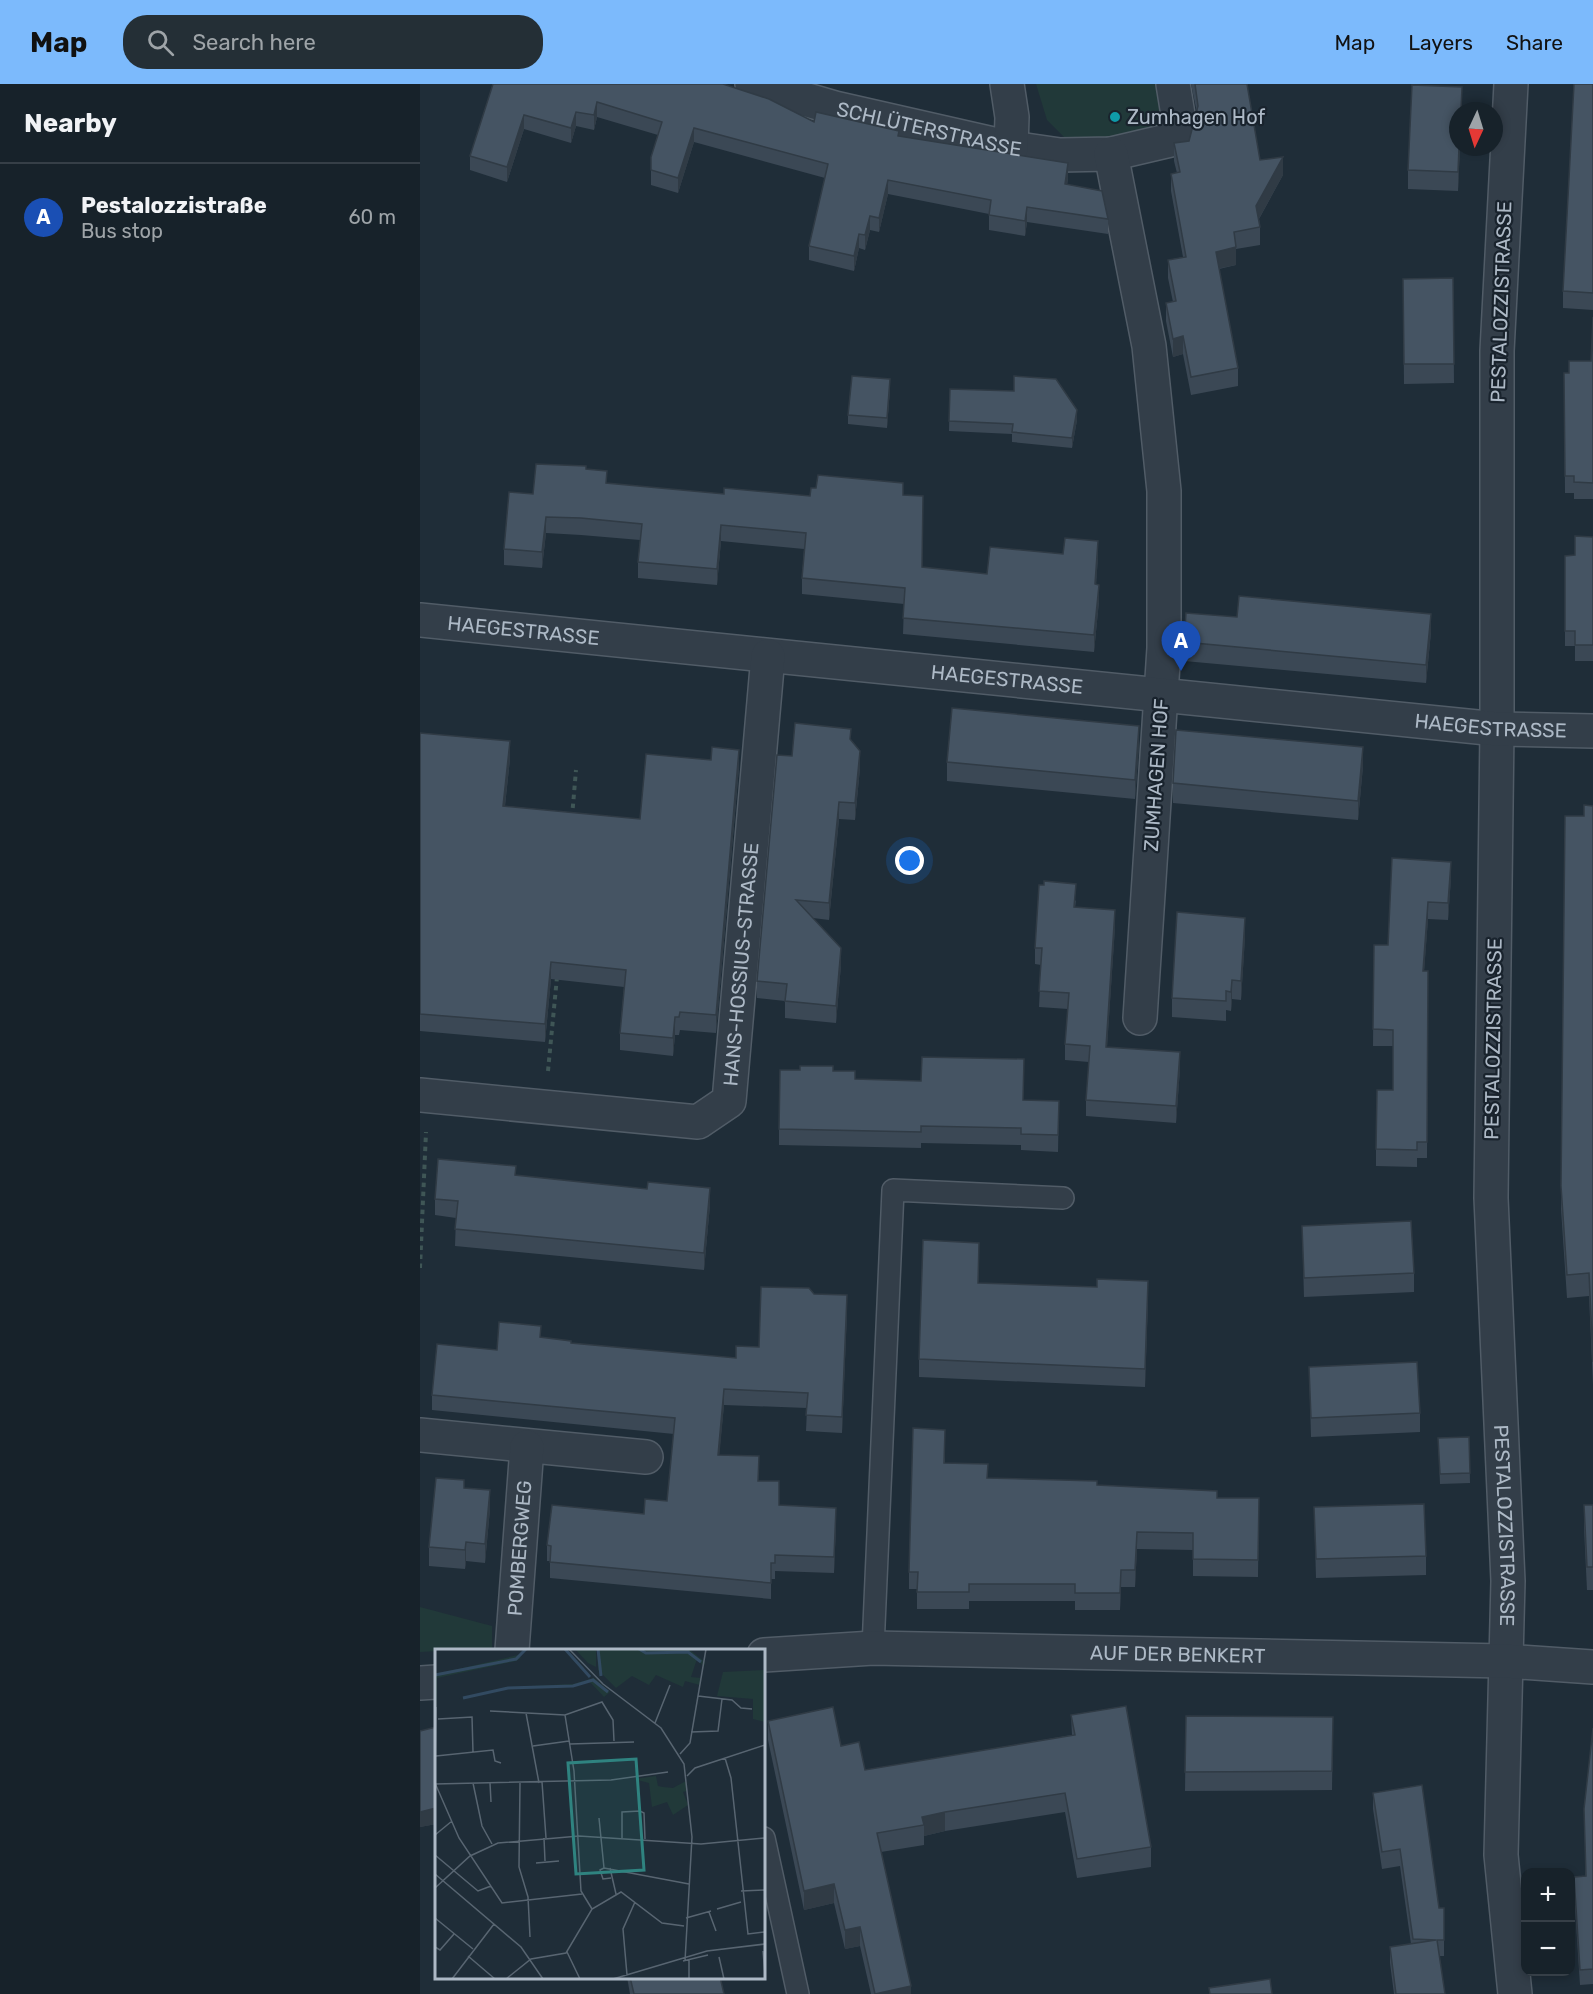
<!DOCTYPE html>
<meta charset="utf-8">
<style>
body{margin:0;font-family:Rubik,sans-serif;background:#242f36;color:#f1f3f6}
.controls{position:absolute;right:18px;bottom:18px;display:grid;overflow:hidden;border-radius:12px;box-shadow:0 3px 9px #0003}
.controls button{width:54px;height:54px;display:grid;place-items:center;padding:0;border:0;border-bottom:2px solid #363f47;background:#17222a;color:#f1f3f6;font:30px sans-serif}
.compass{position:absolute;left:1029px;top:18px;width:54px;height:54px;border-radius:50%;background:#17222a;box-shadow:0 3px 9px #0003;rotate:184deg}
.you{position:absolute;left:490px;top:777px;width:21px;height:21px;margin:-15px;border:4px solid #fff;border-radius:50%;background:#1a73e8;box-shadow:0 0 0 9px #1a73e833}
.badge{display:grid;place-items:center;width:39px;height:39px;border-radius:50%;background:#7cbafc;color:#fff;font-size:20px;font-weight:700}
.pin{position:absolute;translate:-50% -50px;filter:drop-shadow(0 2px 3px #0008)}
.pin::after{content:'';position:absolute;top:32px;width:21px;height:18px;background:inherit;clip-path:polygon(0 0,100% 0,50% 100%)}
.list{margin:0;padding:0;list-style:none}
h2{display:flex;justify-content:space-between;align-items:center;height:78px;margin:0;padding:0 24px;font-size:26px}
h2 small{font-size:20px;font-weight:400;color:#9ea4a8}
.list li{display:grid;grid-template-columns:39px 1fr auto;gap:18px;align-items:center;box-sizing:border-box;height:108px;padding:0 24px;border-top:2px solid #363f47}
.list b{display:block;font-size:22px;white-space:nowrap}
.list p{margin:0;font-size:20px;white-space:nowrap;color:#9ea4a8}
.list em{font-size:20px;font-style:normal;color:#9ea4a8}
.icon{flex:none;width:33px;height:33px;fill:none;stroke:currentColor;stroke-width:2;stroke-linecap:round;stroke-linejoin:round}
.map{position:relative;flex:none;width:1173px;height:1910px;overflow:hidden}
header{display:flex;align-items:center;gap:36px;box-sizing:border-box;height:84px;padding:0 30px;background:#7cbafc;color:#111}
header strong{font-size:28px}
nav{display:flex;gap:33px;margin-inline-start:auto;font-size:21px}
.search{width:420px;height:54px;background:#242f36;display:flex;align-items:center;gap:15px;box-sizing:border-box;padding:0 21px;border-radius:24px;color:#9ea4a8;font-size:22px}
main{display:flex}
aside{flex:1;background:#17222a}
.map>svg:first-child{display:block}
.green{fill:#213939}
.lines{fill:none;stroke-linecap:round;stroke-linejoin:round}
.lane-casing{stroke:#515c67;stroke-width:24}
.street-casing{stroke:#515c67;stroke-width:36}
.path{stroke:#3f5656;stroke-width:4;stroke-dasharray:4.5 4.5;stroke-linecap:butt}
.lane{stroke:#333e49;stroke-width:21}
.street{stroke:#333e49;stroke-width:33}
.wall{fill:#3b4855}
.shaded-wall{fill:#303b45}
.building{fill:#455463;stroke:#303b45;stroke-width:1.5}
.culture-dot{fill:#0f9aa8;stroke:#19232d;stroke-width:2}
.labels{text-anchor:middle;stroke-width:4.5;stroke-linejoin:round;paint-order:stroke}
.poi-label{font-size:20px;fill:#adb9c6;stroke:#19232d;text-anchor:start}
.street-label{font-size:20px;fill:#adb9c6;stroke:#19232d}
.inset-river{fill:none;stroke:#324a61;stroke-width:3}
.inset-road{fill:none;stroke:#586571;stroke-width:1.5}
.view{fill:#2f8380;fill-opacity:0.15;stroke:#2f8380;stroke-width:3}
.inset-edge{fill:none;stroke:#adb9c6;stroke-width:3}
</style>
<header>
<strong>Map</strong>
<div class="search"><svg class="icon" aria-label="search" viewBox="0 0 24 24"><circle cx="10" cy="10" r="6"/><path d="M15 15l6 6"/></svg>Search here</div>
<nav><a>Map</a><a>Layers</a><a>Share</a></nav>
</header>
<main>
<aside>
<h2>Nearby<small></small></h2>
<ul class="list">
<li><span class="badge" style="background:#1a4fb4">A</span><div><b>Pestalozzistraße</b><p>Bus stop</p></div><em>60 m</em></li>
</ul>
</aside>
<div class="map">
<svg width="1173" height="1910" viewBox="0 0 1173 1910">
<rect width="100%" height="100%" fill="#1f2d38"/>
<g class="green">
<path d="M 616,0 L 740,0 L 744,38 C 725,57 673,54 646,55 L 627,36 Z"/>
<polygon points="0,1523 72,1542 72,1564 0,1568"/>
</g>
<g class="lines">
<defs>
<g id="lane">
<polyline points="453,1564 473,1106 643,1114"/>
<polyline points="344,1754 378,1910"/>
</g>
<g id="street">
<path id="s1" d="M 332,0 L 415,24 L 591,64 L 640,71 L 691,70 L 755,55 L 760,43 L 753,0"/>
<polyline points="587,0 592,33 591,64"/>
<path id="s2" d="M 1091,0 L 1077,267 L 1077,645 L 1071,1114 L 1088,1497 L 1081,1771 L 1095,1910"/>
<polyline points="691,70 729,262 744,407 744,564 720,934"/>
<path id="s3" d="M 0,536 L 1077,645 L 1173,647"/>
<path id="s4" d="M 0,1011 L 278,1038 L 309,1017 L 348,572"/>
<polyline points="0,1351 226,1373"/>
<path id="s5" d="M 92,1566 L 107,1363"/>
<path id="s6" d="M 344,1571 L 453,1564 L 1085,1577 L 1173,1583"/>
<polyline points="0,1599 16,1598"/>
</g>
</defs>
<use href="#lane" class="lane-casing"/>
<use href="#street" class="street-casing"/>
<g class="path">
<polyline points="152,733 156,686"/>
<polyline points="128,987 137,893"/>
<polyline points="0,1184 6,1048"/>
</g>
<use href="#lane" class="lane"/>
<use href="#street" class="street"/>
</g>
<g class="wall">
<polygon points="73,0 394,38 479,52 648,94 647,101 688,135 688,150 607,138 605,152 569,146 569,130 468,110 459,148 450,146 445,166 439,164 434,187 389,176 389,162 405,94 274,58 258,109 231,101 231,73 238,51 177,33 174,46 156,42 151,59 104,45 87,98 50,86 50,72"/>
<polygon points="771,0 827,0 840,76 863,91 839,135 840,143 840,161 816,165 816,181 799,185 818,284 818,302 771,311 763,270 753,273 746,237 746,219 753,218 748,194 748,176 763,173 751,107 751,90 757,89 754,77 754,59 769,57 777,29"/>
<polygon points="1173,0 1173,226 1143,224 1143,207"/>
<polygon points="1042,3 1042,27 1038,27 1038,63 1040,63 1038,107 988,105 988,86"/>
<polygon points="1033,194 1034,299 984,300 983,195"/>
<polygon points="1173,233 1173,415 1154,415 1154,409 1145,409 1144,289 1149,289 1171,277"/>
<polygon points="470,305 467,344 428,340 428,331"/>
<polygon points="530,305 657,336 652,364 592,358 592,350 529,347"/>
<polygon points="166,385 187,399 304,410 390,412 483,411 502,483 567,490 678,473 676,500 679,517 674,568 483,550 484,520 382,510 382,494 384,465 301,457 297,501 218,494 218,478 220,456 161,451 126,449 122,484 84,481 84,465 113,410"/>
<polygon points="1173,453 1173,577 1155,577 1155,562 1145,562 1145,472 1155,471"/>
<polygon points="817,533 1011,548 1006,599 764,577 764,558"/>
<polygon points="0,649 90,675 85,722 220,735 319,683 296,949 260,946 259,951 255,951 253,972 200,966 200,949 204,903 131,895 125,958 0,947"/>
<polygon points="431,656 440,684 435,736 419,735 409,836 393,834 421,881 416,939 365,934 365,917 337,914 337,897 372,672"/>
<polygon points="719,661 715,715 527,697 527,678"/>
<polygon points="943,682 938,736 753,719 753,699"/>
<polygon points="1173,722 1173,1301 1169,1212 1147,1214 1141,1125 1145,732 1164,732"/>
<polygon points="1031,794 1028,836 1008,835 1004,887 1008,887 1007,1074 997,1074 997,1083 956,1082 956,1065 973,1006 973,962 953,962 954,861 968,861"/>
<polygon points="656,816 655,824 695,843 687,963 760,985 756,1039 666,1032 666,1016 669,978 645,976 645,960 648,925 619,923 621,881 615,880 615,864"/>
<polygon points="825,853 821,916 812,915 811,927 806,926 806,937 752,933 752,914"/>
<polygon points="413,987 435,995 603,1016 639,1017 638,1068 601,1066 601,1061 501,1059 501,1064 359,1061 359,1045"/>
<polygon points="96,1091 290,1121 284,1186 35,1162 36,1134 15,1131 15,1115"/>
<polygon points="882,1142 994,1189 994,1208 884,1213"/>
<polygon points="559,1177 558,1199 728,1215 725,1303 499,1293 499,1275"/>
<polygon points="394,1210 427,1227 422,1349 386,1347 387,1324 304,1321 299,1371 339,1397 359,1421 416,1440 414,1489 355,1487 355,1495 351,1495 351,1515 130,1494 130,1477 127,1477 127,1461 224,1430 247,1417 254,1350 12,1326 12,1311 77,1266 121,1253 151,1259 316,1274 339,1263"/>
<polygon points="889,1283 1000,1329 1000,1348 891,1353"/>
<polygon points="1049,1353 1050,1399 1020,1400 1018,1354"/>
<polygon points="525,1362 525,1379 568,1394 677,1401 797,1414 839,1414 838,1493 773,1492 773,1466 717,1465 715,1503 701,1503 700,1526 655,1526 655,1517 549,1517 549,1525 497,1525 497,1505 489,1505 489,1488"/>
<polygon points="44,1404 70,1425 65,1479 46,1477 45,1485 9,1482 9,1463"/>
<polygon points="1164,1421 1173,1421 1173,1506 1167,1506 1164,1444"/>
<polygon points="894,1423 1006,1472 1006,1491 896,1494"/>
<polygon points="651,1631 731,1763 731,1783 657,1794 645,1728 525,1747 504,1752 504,1761 461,1768 491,1910 451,1910 440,1862 425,1865 414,1819 384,1826 348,1656 348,1637 421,1662 445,1686 652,1651"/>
<polygon points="766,1632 913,1633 912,1706 765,1707"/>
<polygon points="16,1643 16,1744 16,1740 0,1743"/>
<polygon points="1173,1644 1173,1900 1160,1901 1154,1809 1154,1793 1165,1792"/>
<polygon points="953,1709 1019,1824 1024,1824 1024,1872 1019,1872 1025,1910 974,1910 970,1879 970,1863 991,1860 980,1782 962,1785 953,1725"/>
<polygon points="207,1893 300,1893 304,1910 210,1910"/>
</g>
<g class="shaded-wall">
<polygon points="177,18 177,33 174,46 174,31"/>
<polygon points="156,28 156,42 151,59 151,44"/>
<polygon points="104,31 104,45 87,98 87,83"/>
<polygon points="274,44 274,58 258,109 258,94"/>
<polygon points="1039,63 1040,63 1038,107 1038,88"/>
<polygon points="863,73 863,91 836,140 836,122"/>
<polygon points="648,79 648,94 645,115 645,100"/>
<polygon points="468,96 468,110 459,148 459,134"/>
<polygon points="607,123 607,138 605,152 605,137"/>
<polygon points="450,132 450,146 445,166 445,151"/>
<polygon points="439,150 439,164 434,187 434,172"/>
<polygon points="816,163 816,181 796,185 796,168"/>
<polygon points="763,252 763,270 753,273 753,255"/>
<polygon points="470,295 470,305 467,344 467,334"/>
<polygon points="657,326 657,336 652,364 652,354"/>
<polygon points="126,433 126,449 122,484 122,468"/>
<polygon points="301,441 301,457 297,501 297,485"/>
<polygon points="678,457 678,473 675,517 675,500"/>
<polygon points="679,501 679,517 674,568 674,551"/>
<polygon points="1011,530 1011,548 1006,599 1006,581"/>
<polygon points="719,642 719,661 715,715 715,696"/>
<polygon points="90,657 90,675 83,739 83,722"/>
<polygon points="943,663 943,682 938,736 938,717"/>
<polygon points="319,666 319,683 296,949 296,931"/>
<polygon points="440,667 440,684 435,736 435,719"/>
<polygon points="419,718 419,735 409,836 409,819"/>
<polygon points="1031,778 1031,794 1028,836 1028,819"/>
<polygon points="1008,818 1008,835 1003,903 1003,887"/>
<polygon points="695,826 695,843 686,979 686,963"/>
<polygon points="825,834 825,853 821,916 821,897"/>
<polygon points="421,864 421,881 416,939 416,922"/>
<polygon points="131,878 131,895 125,958 125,940"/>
<polygon points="812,896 812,915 811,927 811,908"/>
<polygon points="255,933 255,951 253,972 253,954"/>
<polygon points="760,968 760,985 756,1039 756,1022"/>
<polygon points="290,1104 290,1121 284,1186 284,1169"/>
<polygon points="728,1197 728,1215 725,1303 725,1285"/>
<polygon points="427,1211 427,1227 422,1349 422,1333"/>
<polygon points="304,1305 304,1321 298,1387 298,1371"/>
<polygon points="70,1406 70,1425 65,1479 65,1460"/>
<polygon points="416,1424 416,1440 414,1489 414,1473"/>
<polygon points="717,1448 717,1465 715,1503 715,1486"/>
<polygon points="46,1458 46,1477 45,1485 45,1466"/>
<polygon points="701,1486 701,1503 700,1526 700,1509"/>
<polygon points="16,1724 16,1740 0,1743 0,1728"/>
<polygon points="525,1728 525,1747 504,1752 504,1741 502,1733"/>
<polygon points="414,1800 414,1819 384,1826 384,1807"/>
<polygon points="440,1843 440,1862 425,1865 425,1846"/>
<polygon points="491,1902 491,1910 455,1910"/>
</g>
<g class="building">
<polygon points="73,0 303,0 349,15 394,38 396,28 479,47 478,52 648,79 645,100 682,107 688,135 607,123 605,137 569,131 571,116 468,96 459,134 450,132 445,151 439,150 434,172 389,162 408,80 274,44 258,94 231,86 231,73 242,38 177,18 174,31 156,28 151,44 104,31 87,83 50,72"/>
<polygon points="775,0 827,0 840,76 863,73 836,122 840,143 814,148 816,163 796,168 818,284 771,293 763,252 753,255 746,219 756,217 748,176 766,173 751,90 760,88 754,59 769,57 778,22"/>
<polygon points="1154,0 1173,0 1173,209 1143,207"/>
<polygon points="992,1 1042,3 1041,27 1038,27 1038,63 1039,63 1038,88 988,86"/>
<polygon points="1033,194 1034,280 984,280 983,195"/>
<polygon points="1173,233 1173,399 1154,398 1154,392 1145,392 1144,289 1149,289 1149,277 1171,277"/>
<polygon points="432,292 470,295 467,334 428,331"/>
<polygon points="594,292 636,295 657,326 652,354 592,348 593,340 529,337 530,305 594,307"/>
<polygon points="116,380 166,382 166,385 187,387 186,399 304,410 304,404 390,412 391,404 396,404 398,391 483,399 483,411 503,412 502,483 567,490 570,463 643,470 645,454 678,457 675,500 679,501 674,551 483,534 485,504 382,494 386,449 301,441 297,485 218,478 222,440 161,434 126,433 122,468 84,465 89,408 113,410"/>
<polygon points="1155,452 1173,453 1173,561 1155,561 1155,547 1145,547 1145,472 1155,471"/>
<polygon points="819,512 1011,530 1006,581 764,558 766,529 817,533"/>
<polygon points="532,624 719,642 715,696 527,678"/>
<polygon points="375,639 431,645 430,655 440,667 435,719 419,718 409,819 376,816 421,864 416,922 365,917 367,900 337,897 357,671 372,672"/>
<polygon points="756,646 943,663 938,717 753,699"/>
<polygon points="0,649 90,657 83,722 220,735 226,670 291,676 292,663 319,666 296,931 260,928 259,933 255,933 253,954 200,949 206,886 131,878 125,940 0,930"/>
<polygon points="1164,721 1173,722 1173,1278 1169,1189 1147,1191 1141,1102 1145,732 1164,732"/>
<polygon points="972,774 1031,778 1028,819 1008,818 1003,887 1008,887 1007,1058 997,1058 997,1066 956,1065 957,1006 973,1006 973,946 953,945 954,861 968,861"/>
<polygon points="624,797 656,800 654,823 695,826 686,963 760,968 756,1022 666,1016 670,962 645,960 649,909 619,907 622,864 615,864 619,801 624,801"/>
<polygon points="757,828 825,834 821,897 812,896 811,908 806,907 806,917 752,914"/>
<polygon points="502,973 604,975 603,1016 639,1017 638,1051 601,1050 601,1044 501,1042 501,1048 359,1045 360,986 380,986 380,982 413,982 413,987 435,987 435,995 501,997"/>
<polygon points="18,1075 96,1082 95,1091 227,1105 228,1098 290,1104 284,1169 35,1145 38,1117 15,1115"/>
<polygon points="991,1137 994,1189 884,1194 882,1142"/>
<polygon points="503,1156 559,1159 558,1199 677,1203 677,1195 728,1197 725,1285 499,1275"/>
<polygon points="341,1203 389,1204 394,1210 427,1211 422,1333 386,1331 388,1309 304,1305 298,1371 339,1372 338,1397 359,1397 359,1421 416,1424 414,1473 355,1471 355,1479 351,1479 351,1499 130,1478 131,1462 127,1461 132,1421 224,1430 225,1415 247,1417 255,1334 12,1311 17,1260 77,1266 79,1238 121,1242 120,1253 151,1257 151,1259 316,1274 316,1262 339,1263"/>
<polygon points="997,1278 1000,1329 891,1334 889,1283"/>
<polygon points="493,1344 525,1346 524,1379 568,1380 567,1394 677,1397 677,1401 797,1407 797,1414 839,1414 838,1476 773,1475 773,1449 717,1448 715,1486 701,1486 700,1509 655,1509 655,1500 549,1500 549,1508 497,1508 498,1488 489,1488"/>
<polygon points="1049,1353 1050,1389 1020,1390 1018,1354"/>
<polygon points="16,1394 44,1396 44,1404 70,1406 65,1460 46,1458 45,1466 9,1463"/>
<polygon points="1004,1420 1006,1472 896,1475 894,1423"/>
<polygon points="1164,1421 1173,1421 1173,1483 1167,1483"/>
<polygon points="706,1622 731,1763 657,1775 645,1709 525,1728 502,1733 504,1741 457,1749 491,1902 455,1910 440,1843 425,1846 414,1800 384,1807 348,1637 413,1623 421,1662 439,1658 445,1686 655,1651 651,1631"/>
<polygon points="766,1632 913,1633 912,1687 765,1688"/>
<polygon points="16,1643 16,1729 16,1724 0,1728 0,1647"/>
<polygon points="1173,1644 1173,1885 1160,1886 1154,1793 1166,1792 1164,1725"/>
<polygon points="1002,1701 1019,1824 1024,1824 1024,1856 1017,1856 1025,1910 976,1910 970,1863 1016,1856 993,1855 980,1765 962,1768 953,1709"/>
<polygon points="210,1893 300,1893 304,1910 214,1910"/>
<polygon points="850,1895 852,1910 790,1910 789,1904"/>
</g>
<circle class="culture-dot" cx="695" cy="33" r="6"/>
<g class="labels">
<g class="poi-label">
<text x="707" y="40">Zumhagen Hof</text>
</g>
<g class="street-label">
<text dy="7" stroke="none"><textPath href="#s1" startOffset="183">SCHLÜTERSTRASSE</textPath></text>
<text transform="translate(1081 218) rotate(-88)" y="7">PESTALOZZISTRASSE</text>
<text dy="7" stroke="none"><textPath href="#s3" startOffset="104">HAEGESTRASSE</textPath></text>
<text dy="7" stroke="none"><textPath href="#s3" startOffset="590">HAEGESTRASSE</textPath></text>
<text dy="7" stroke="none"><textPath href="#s3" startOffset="1076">HAEGESTRASSE</textPath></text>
<text transform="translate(736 691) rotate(-86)" y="7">ZUMHAGEN HOF</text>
<text dy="7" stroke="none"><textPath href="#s4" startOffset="454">HANS-HOSSIUS-STRASSE</textPath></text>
<text transform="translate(1073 955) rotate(-89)" y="7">PESTALOZZISTRASSE</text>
<text dy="7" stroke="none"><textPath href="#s2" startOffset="1442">PESTALOZZISTRASSE</textPath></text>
<text dy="7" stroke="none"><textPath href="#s5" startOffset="102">POMBERGWEG</textPath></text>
<text dy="7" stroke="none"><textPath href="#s6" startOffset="414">AUF DER BENKERT</textPath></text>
</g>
</g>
<g transform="translate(15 1565)">
<rect width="330" height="330" fill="#1f2d38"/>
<path d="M 140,0 L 161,0 L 161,18 L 153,14 ZM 162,0 L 255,1 L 270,13 L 269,18 L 262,10 L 256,28 L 266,29 L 265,36 L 250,32 L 248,38 L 221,26 L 214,36 L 197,27 L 181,39 L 163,21 ZM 83,6 L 86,9 L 81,12 L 2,29 L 2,64 L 0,20 L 2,25 ZM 330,21 L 330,73 L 318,70 L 318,50 L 282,47 L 288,23 ZM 159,29 L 175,43 L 169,48 L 155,33 L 137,38 L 73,40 L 24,50 L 73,38 L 138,35 ZM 221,127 L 223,137 L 228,138 L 238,139 L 251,132 L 252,142 L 248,143 L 253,156 L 238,166 L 232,153 L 217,158 L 214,134 L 199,130 Z" fill="#213939"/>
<path class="inset-river" d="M 130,0 L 155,28M 163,0 L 166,27M 204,0 L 211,4 L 253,3 L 266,13M 0,26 L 81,10 L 91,0M 28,49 L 73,39 L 138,37 L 158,31 L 173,43"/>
<path class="inset-road" d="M 134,0 L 168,35 L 226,79 L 249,115 L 257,188 L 250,312M 263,47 L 297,51 L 306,59 L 317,60M 55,62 L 130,66 L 167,53 L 178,71 L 179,92M 91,64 L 104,134M 130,66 L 139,122 L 146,242 L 157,260M 3,70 L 37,68 L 38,103M 220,74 L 235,36M 256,83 L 283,82 L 287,50M 135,95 L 199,93M 98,97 L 134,92M 245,105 L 255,94 L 271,0M 1,107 L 58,101 L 60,112 L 66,114M 290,109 L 296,129 L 313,285 L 330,283M 0,127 L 1,58M 252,127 L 260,119 L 330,96M 107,133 L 111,189M 0,134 L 24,189 L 67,254 L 147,245M 38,134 L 47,177 L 57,195M 55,134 L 56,153M 85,134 L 84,218 L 93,248 L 95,288M 0,135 L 176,131 L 233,123M 164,169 L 169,219 L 165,221 L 168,230 L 176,229M 0,186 L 17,172M 109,189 L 110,212M 187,189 L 187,163 L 205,162 L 209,164 L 210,190M 0,206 L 43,242 L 56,237M 101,214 L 124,212M 169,219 L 254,235M 175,219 L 181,245M 0,225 L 86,298 L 108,330M 0,239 L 35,207 L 63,194 L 144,187 L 266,195 L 330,189M 306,242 L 330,241M 282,260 L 306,253M 274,263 L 281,282M 0,269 L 38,300M 251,269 L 276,262M 0,298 L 5,301 L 19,285M 328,302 L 330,325M 132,303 L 145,330M 33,307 L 60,330M 284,308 L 289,330M 254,311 L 254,330M 248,312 L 273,306M 192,326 L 188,280 L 200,253M 17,330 L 59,275M 71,330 L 96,310 L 131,304 L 157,260 L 186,243 L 227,274 L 249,277M 178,330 L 272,302 L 330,295"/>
<path class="view" d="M 201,110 L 209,221 L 141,225 L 133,114 Z"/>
<rect width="330" height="330" class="inset-edge"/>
</g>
</svg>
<div class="controls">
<button>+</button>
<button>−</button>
</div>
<svg class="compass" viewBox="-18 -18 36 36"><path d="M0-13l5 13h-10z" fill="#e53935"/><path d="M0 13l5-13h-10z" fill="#9ea4a8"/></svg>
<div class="you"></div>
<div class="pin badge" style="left:761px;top:587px;background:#1a4fb4">A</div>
</div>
</main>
